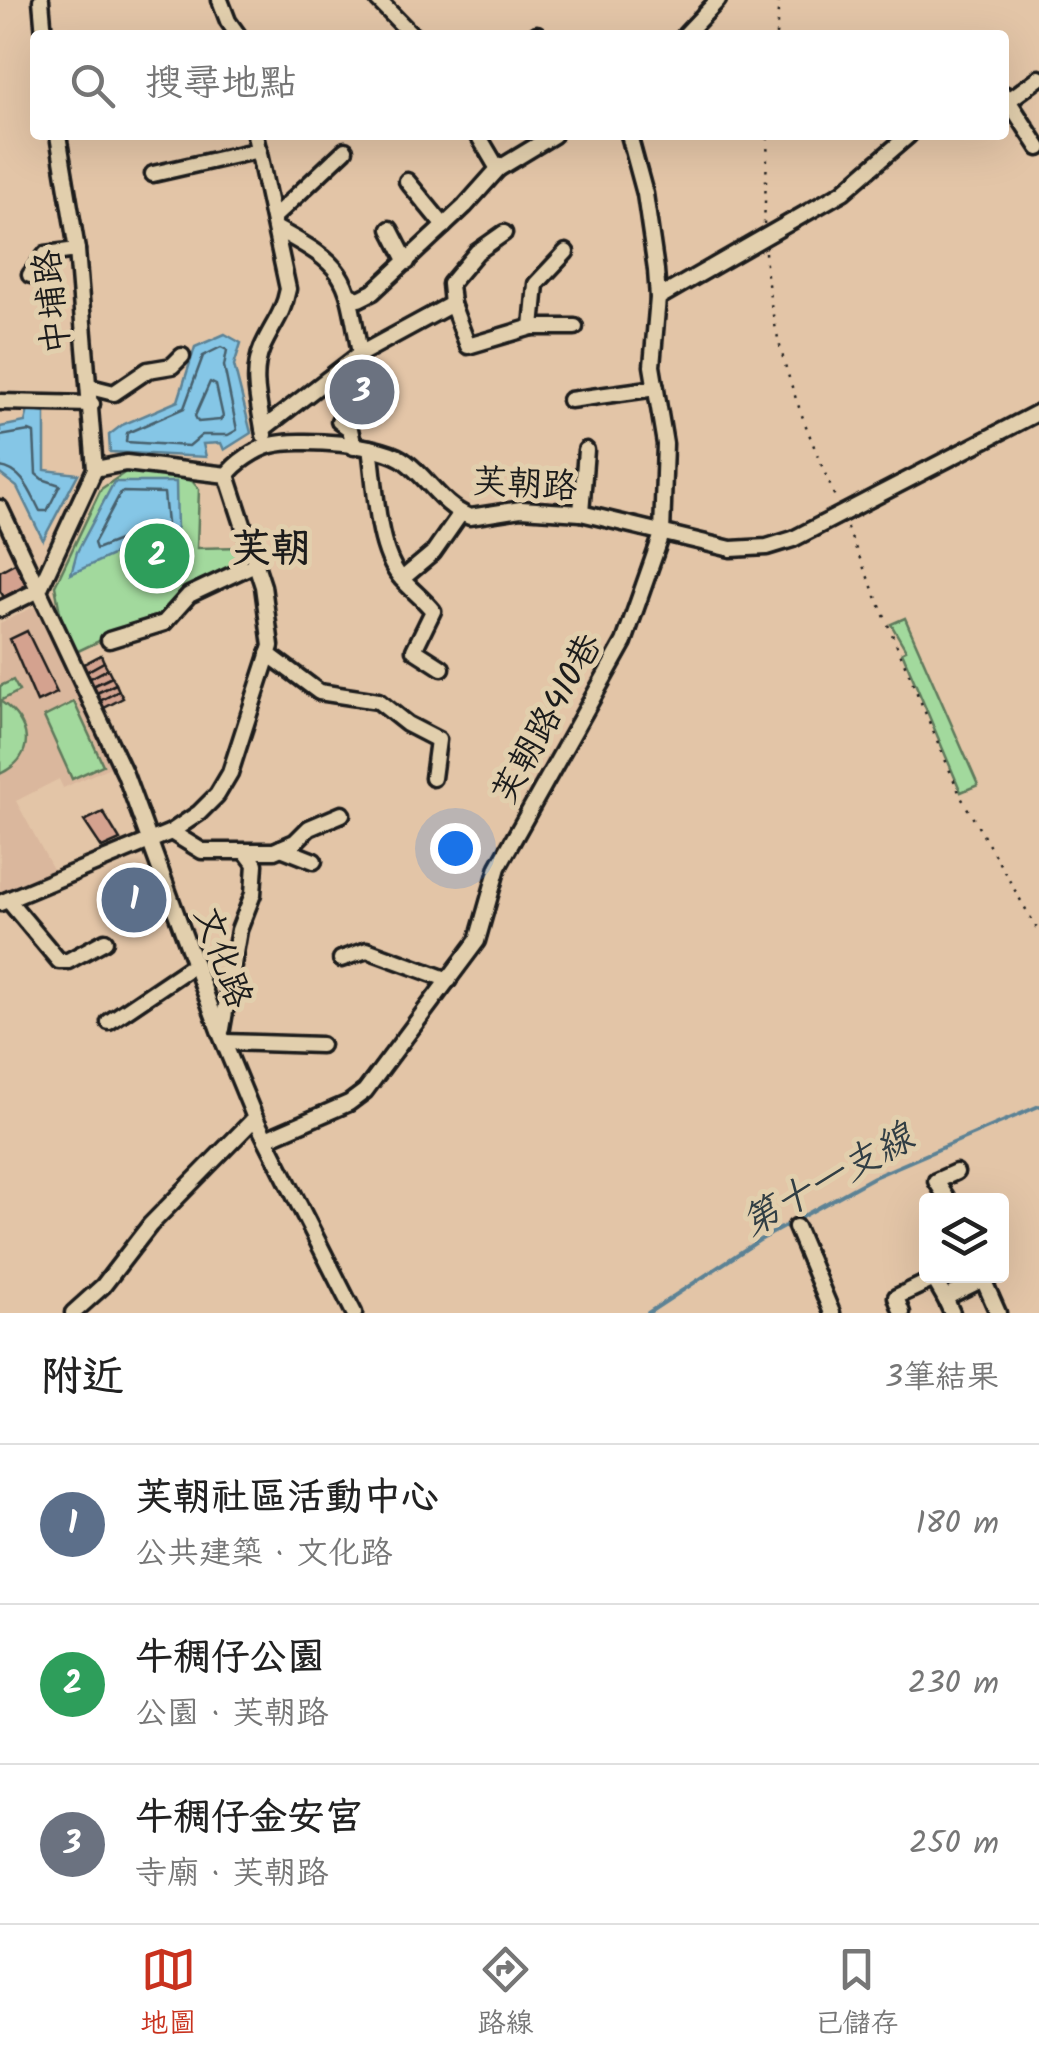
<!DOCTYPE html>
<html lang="zh-TW">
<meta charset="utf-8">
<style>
body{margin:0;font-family:Kalam,"LXGW WenKai TC",sans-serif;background:#f2f2f2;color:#222}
.controls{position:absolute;right:30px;bottom:30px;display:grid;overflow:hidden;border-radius:10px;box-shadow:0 10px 40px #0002}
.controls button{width:90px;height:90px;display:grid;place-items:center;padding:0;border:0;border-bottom:2px solid #e0e0e0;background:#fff;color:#222;font:50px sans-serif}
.you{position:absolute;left:455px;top:848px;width:35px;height:35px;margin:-25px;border:8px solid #fff;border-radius:50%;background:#1a73e8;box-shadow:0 0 0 15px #1a73e833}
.badge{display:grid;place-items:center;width:65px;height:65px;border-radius:50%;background:#c8321e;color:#fff;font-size:32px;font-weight:700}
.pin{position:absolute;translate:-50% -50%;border:5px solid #fff;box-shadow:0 2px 10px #0006}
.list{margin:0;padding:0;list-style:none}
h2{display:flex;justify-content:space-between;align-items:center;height:130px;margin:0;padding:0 40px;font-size:42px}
h2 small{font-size:32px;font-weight:400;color:#767676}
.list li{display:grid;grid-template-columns:65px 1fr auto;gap:30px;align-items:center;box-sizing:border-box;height:160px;padding:0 40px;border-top:2px solid #e0e0e0}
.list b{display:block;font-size:38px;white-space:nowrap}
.list p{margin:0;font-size:32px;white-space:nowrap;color:#767676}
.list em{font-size:32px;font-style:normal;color:#767676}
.icon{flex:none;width:55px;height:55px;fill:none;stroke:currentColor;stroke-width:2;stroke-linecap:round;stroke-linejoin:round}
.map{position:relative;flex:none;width:1039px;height:1313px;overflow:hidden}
.search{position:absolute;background:#fff;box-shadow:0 10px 40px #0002;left:30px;right:30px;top:30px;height:110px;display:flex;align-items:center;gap:25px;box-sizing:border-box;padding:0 35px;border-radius:10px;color:#767676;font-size:38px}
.sheet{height:610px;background:#fff}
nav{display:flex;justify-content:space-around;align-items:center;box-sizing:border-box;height:140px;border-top:2px solid #e0e0e0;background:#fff;font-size:28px;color:#767676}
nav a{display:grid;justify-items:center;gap:5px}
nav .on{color:#c8321e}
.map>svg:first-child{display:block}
.built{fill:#dab79d}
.green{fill:#a2d99d;stroke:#5f7a5c;stroke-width:2.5}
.water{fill:#85c6e6;stroke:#5b8295;stroke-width:2.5}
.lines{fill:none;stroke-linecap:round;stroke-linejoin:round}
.shore{stroke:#46606d;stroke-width:2.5}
.stream{stroke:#5b8295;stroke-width:4}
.building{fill:#d4a28f;stroke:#1c1c1c;stroke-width:2.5}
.minor-casing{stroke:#1c1c1c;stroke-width:21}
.path{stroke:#1c1c1c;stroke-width:2.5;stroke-dasharray:2.5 8;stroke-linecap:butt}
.minor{stroke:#e2cfad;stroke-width:14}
.labels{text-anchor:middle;stroke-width:10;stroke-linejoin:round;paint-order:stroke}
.street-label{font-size:35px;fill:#1c1c1c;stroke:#e2cfad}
.water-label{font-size:38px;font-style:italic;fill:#313e44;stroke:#e2cfad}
.quarter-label{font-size:40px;font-weight:bold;fill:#1c1c1c;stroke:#e2cfad}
</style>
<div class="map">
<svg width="1039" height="1313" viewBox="0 0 1039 1313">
<rect width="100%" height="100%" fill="#e3c5a7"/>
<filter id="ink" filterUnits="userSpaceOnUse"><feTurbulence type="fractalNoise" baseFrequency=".01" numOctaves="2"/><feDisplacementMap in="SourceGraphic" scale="20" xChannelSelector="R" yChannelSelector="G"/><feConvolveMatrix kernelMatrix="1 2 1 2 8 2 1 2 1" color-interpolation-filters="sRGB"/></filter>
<g filter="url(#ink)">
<polygon class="built" points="38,605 110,767 63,788 59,779 16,801 55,873 0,895 0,623"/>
<g class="green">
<polygon points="130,469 192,481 199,489 197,548 242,547 247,563 214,576 178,596 163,616 135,624 76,652 62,623 55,586 101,489"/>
<polygon points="905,618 978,785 961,792 902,652 906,650 891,624"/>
<path d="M 13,680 L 19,691 L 0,701 C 32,722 37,756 0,774 L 0,686 Z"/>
<polygon points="74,702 103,765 72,779 44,717"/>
</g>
<g class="water">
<polygon points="225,334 241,343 234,365 251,433 224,450 221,443 203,444 206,457 110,452 109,435 122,425 178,401 195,347"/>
<polygon points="28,410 45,413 45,470 78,474 43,540 17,487 0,474 0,427 25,422"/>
<polygon points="114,482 176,482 177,531 156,544 125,549 71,574 77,552"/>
</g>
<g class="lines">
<g class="shore">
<polygon points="221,347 227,350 224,366 237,430 228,435 202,435 189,446 126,442 127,433 184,408 203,356"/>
<polygon points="210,382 216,385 223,417 220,420 198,422 195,416"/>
<path d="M 0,436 L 29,431 L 34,433 L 36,474 L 42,479 L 60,485 L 47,511 L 40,511 C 30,492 23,470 0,467"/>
<polygon points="121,492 164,493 167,524 152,534 122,539 96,549 94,543"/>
</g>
<polyline class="stream" points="648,1313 758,1241 874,1177 1039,1106"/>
</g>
<g class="building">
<polygon points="377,370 389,406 349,419 337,384"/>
<polygon points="15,563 26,585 4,597 0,591 0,571"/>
<polygon points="27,631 57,693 37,702 10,639"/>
<polygon points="101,655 104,662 86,672 82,665"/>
<polygon points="104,662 108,669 89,679 86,672"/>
<polygon points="108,669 112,677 93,686 89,679"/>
<polygon points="112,677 116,684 97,693 93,686"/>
<polygon points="116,684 119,691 100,701 97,693"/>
<polygon points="119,691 123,698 104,708 100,701"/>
<polygon points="103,812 120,840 102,848 84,821"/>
<polygon points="129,871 153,910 135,921 111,882"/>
</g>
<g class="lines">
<defs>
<g id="minor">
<polyline points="41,0 44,35"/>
<polyline points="220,0 228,21 238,35"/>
<polyline points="378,0 412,35"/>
<polyline points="537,34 537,35"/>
<polyline points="685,35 718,0"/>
<polyline points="1004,94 1039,148"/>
<polyline points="1009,100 1039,78"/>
<path d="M 255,135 L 288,289 C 283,315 272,325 262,348 C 250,376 260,406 264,435"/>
<polyline points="478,135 498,169 554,135"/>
<polyline points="153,174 259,150"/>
<polyline points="407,181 444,226"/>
<polyline points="275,216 345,150"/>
<path d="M 277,229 C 349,268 346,275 360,354"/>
<polyline points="390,229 407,262"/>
<polyline points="30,275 46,254 77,250"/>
<polyline points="349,295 359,299 373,292 465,206 498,169"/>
<polyline points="658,298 843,192 909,135"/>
<polyline points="452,304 450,284 477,252 504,233"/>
<polyline points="532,327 575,327"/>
<polyline points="90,387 114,393 148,370 172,366 182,356"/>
<polyline points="570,400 656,388"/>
<polyline points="0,402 92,404"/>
<polyline points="339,421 350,429 354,447"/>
<polyline points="263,429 360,354 452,304 468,346 532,327 536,284 566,252"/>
<path d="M 370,448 C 376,487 376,547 400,577 C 410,589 423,598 433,611 L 414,650 L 442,668"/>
<polyline points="95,469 126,463 227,475"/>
<path d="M 227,475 C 235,463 256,449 271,445 C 299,438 383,443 406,462 C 429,479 442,506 470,517 L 521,509 L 581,513 L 731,549 L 767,547 L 793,539 L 1039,412"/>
<polyline points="0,508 125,774 220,1033 255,1118 354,1313"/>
<polyline points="581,513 586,450"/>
<polyline points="402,579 433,553 461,513"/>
<polyline points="39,590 95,469 77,250 58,135"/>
<polyline points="0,609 39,590"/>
<polyline points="109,640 164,623 189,595 255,564"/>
<polyline points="268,654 319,692 378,701 407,724 438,740 433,778"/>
<polyline points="171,832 202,851 274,851 295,842 309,828 342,814"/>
<polyline points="281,848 314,861"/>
<polyline points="8,900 59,961 68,961 105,941"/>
<polyline points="0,903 171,832 199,813 217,795 230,773 271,646 263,586 227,475"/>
<polyline points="341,959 367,950 449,980"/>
<polyline points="109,1022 195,964"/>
<polyline points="222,1029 239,930 253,894 255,864 246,852"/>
<polyline points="224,1042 321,1045"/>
<polyline points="266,1139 349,1103 365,1091 477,941 498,867 624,642 662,534 665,444 652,366 658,298 656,270 645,194 629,135"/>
<polyline points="948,1200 936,1181 956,1172"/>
<polyline points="796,1227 832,1313"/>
<polyline points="983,1279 998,1313"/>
<polyline points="945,1298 952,1313"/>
<polyline points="73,1313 103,1286 150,1225 255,1118"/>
<polyline points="902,1313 896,1297 934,1279 945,1298 983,1279 983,1276"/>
</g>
</defs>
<use href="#minor" class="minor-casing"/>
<g class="path">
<polyline points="776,35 779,0"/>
<polyline points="764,224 768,135"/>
<path d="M 765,252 C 771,346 801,416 837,502"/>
<polyline points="847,528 961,797 1039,932"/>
</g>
<use href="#minor" class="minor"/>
</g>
</g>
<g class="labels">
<g class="street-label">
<text transform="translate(51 302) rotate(-96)" y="12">中埔路</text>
<text transform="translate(525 483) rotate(3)" y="12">芙朝路</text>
<text transform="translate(546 718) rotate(-61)" y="12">芙朝路410巷</text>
<text transform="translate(224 957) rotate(70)" y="12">文化路</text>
</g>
<g class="water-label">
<text transform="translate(827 1179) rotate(-29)" y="13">第十一支線</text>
</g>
<g class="quarter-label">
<text x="271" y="561">芙朝</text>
</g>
</g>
</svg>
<div class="controls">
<button><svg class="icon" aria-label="layers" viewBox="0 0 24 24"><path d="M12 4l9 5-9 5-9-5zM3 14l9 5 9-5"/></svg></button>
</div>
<div class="you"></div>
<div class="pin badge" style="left:134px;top:900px;background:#5c6f8a">1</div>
<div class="pin badge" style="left:157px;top:556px;background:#2e9e5b">2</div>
<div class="pin badge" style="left:362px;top:392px;background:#6b7280">3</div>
<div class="search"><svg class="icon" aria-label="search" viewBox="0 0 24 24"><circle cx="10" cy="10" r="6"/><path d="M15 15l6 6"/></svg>搜尋地點</div>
</div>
<section class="sheet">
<h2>附近<small>3筆結果</small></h2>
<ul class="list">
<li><span class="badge" style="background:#5c6f8a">1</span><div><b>芙朝社區活動中心</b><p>公共建築 · 文化路</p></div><em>180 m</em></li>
<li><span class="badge" style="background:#2e9e5b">2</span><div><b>牛稠仔公園</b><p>公園 · 芙朝路</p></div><em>230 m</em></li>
<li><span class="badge" style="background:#6b7280">3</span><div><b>牛稠仔金安宮</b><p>寺廟 · 芙朝路</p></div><em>250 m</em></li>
</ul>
</section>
<nav>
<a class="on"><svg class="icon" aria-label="map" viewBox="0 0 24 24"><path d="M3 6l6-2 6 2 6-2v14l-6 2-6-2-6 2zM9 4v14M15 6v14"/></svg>地圖</a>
<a><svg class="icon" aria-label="directions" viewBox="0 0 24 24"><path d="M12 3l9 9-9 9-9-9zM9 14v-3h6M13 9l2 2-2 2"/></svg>路線</a>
<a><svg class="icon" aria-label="saved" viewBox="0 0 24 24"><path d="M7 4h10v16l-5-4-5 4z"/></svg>已儲存</a>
</nav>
